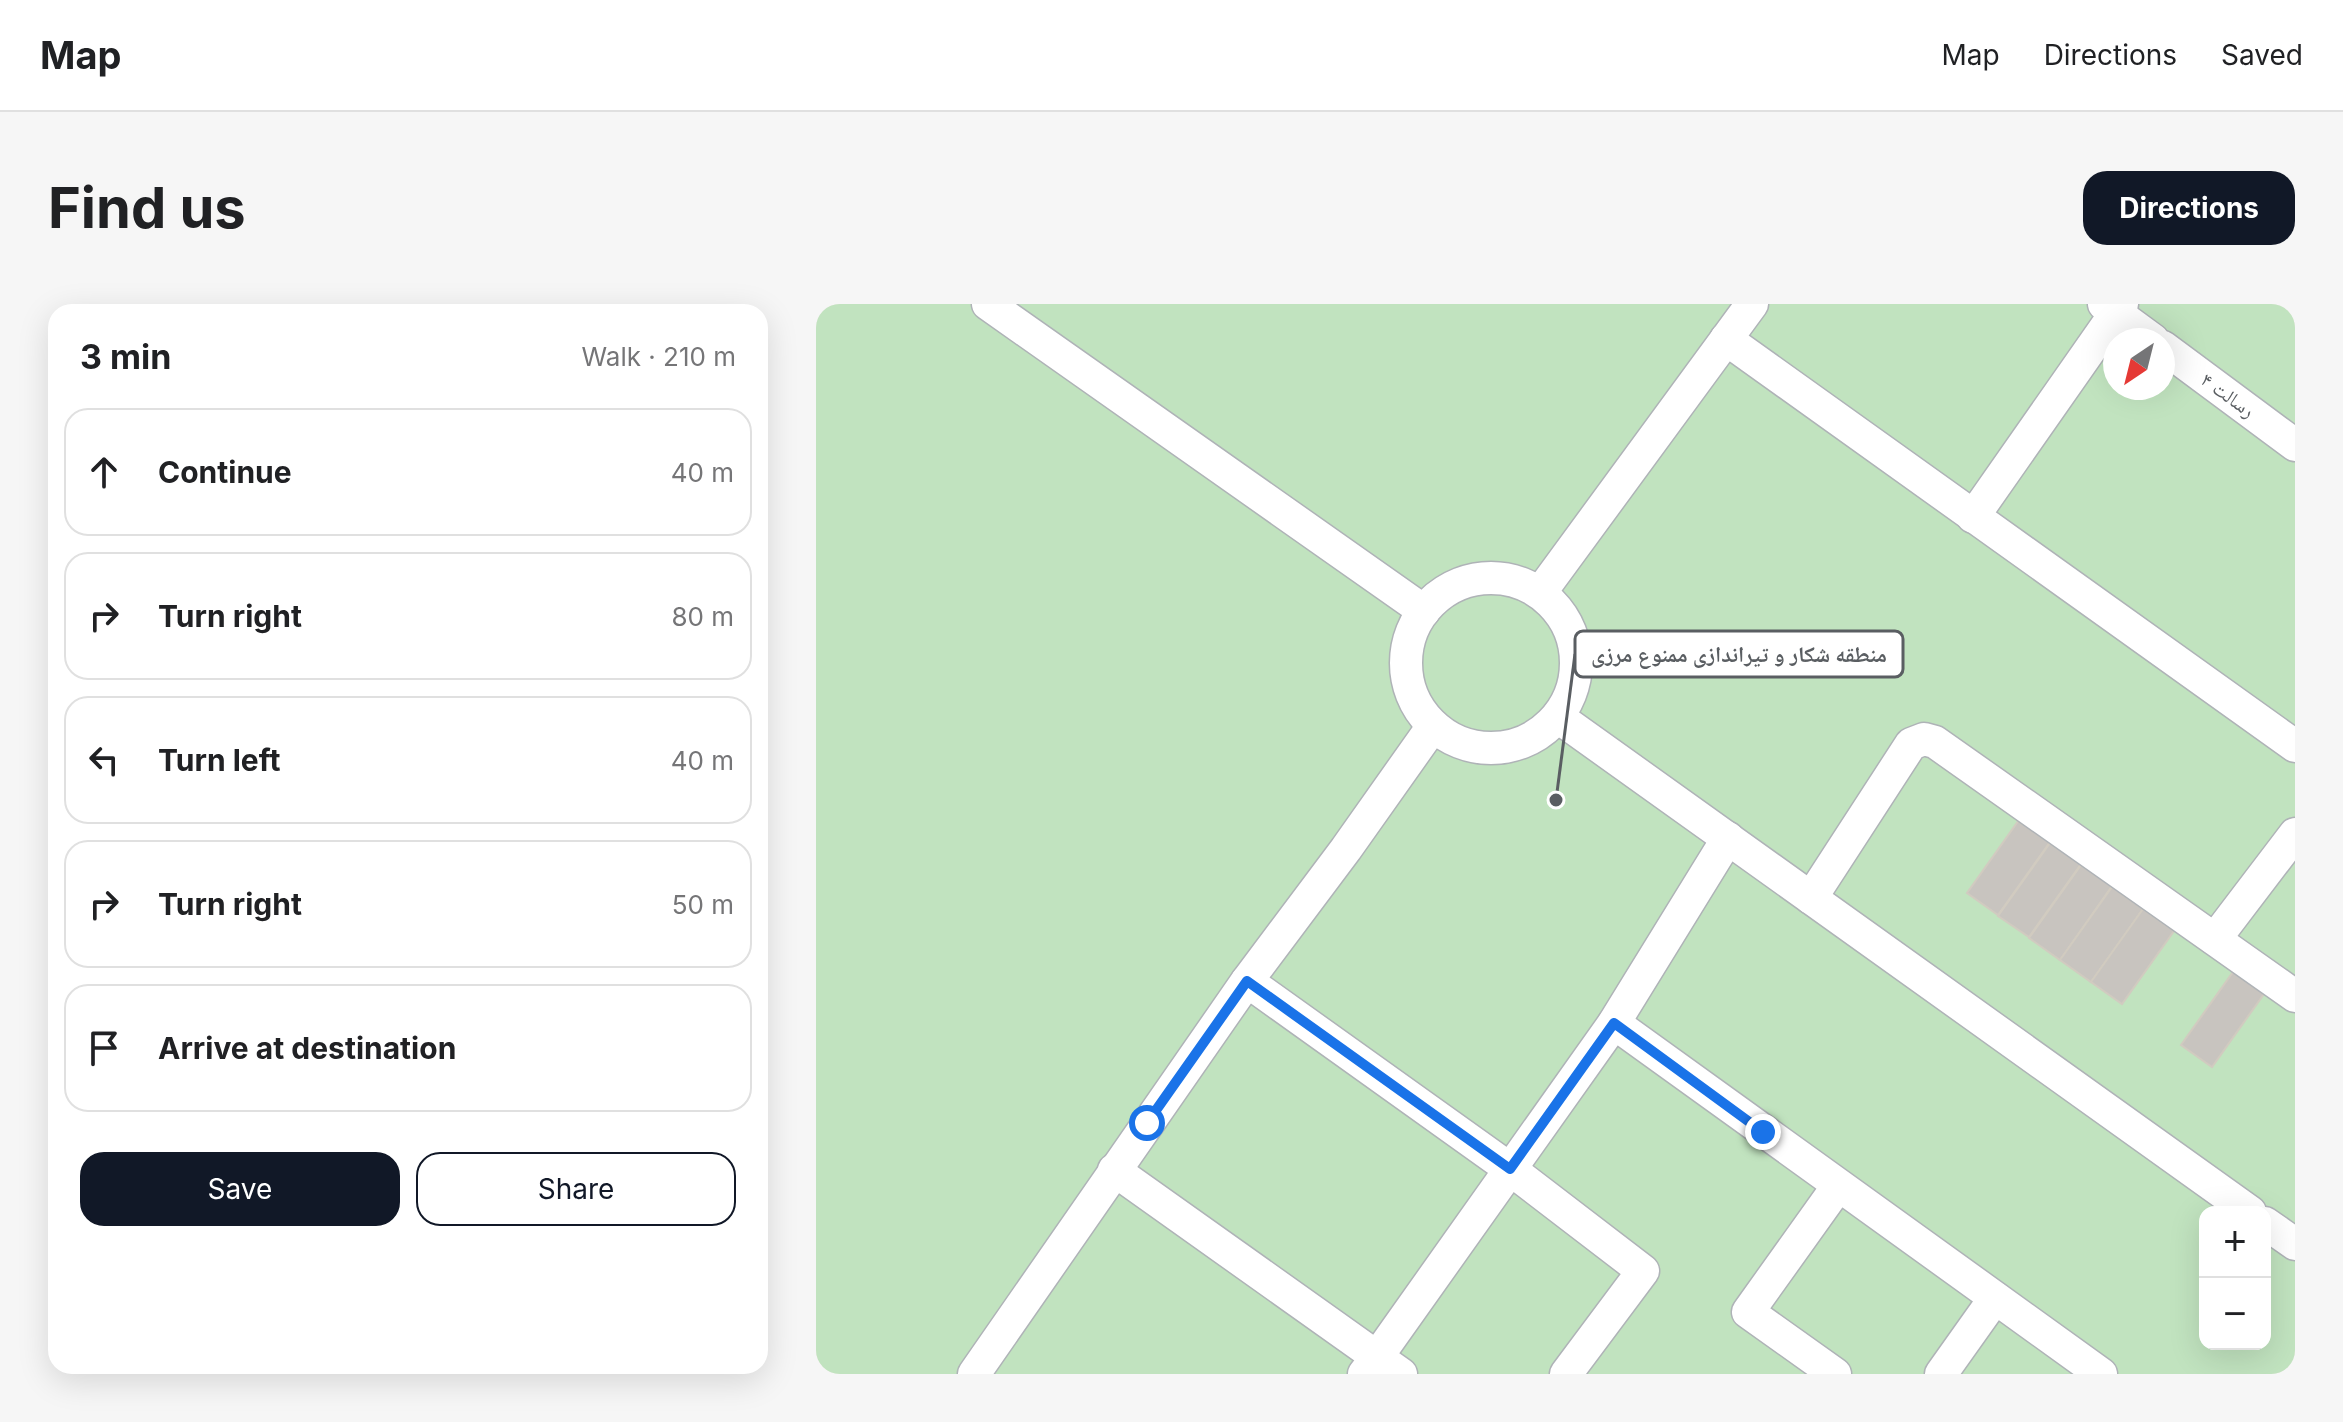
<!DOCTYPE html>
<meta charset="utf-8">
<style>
body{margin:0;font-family:Inter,"Noto Naskh Arabic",sans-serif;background:#f6f6f6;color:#202124}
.controls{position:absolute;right:24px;bottom:24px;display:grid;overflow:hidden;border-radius:16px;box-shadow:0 8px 32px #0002}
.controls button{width:72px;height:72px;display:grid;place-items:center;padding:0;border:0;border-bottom:2px solid #e0e0e0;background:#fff;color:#202124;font:40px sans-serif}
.compass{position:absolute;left:1287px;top:24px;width:72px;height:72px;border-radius:50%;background:#fff;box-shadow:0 8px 32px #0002;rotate:215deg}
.stop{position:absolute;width:24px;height:24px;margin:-18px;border:6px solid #1a73e8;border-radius:50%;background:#fff}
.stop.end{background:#1a73e8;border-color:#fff;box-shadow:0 2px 8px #0008}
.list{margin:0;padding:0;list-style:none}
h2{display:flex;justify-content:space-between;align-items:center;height:104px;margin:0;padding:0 32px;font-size:34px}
h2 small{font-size:26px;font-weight:400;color:#757577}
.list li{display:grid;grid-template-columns:52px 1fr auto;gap:24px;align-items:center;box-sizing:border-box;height:128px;margin:0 16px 16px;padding:0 16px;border:2px solid #e0e0e0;border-radius:24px}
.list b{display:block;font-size:30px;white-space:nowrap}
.list em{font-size:26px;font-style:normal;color:#757577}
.actions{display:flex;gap:16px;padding:24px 32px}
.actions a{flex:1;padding:18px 0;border:2px solid #111827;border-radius:24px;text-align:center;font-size:28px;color:#111827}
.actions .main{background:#111827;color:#fff}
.icon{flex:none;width:44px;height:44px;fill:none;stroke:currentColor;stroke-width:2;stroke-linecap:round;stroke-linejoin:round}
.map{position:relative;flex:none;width:1479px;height:1070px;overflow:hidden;border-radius:24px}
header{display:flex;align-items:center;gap:48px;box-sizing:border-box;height:112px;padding:0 40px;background:#fff;border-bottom:2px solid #e0e0e0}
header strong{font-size:38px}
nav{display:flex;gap:44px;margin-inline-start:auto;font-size:28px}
.intro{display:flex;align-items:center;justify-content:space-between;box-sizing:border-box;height:192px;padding:0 48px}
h1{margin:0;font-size:56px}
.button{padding:20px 36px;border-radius:24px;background:#111827;color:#fff;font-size:28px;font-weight:700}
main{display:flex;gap:48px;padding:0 48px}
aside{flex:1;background:#fff;border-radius:24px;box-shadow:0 8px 32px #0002}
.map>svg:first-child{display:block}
.green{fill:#c1e3bf;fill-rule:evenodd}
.building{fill:#c8c4bf;stroke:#d1cbc0;stroke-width:2}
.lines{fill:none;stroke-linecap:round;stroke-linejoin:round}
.minor-casing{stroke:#afb3b7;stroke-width:35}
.minor{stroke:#fff;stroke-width:32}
.route{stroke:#1a73e8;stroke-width:10}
.labels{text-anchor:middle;stroke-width:8;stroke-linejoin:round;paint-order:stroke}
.street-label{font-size:20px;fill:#5a5e62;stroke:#fff}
.leader{fill:none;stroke:#5a5e62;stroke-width:3}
.callout-dot{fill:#5a5e62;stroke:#fff;stroke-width:3}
.callout{fill:#fff;stroke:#5a5e62;stroke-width:3}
.callout-label{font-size:22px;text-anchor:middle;font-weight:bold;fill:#5a5e62}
</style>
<header>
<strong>Map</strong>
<nav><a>Map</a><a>Directions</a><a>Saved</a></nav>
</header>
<div class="intro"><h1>Find us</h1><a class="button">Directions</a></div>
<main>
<aside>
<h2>3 min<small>Walk · 210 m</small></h2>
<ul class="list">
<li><svg class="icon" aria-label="ahead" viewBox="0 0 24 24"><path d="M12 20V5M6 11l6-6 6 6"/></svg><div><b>Continue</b></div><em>40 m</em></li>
<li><svg class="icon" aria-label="right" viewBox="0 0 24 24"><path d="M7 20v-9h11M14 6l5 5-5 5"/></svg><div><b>Turn right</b></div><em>80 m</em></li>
<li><svg class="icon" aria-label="left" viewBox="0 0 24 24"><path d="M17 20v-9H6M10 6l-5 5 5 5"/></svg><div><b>Turn left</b></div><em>40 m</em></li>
<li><svg class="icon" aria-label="right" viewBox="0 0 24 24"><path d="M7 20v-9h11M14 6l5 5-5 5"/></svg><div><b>Turn right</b></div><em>50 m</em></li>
<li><svg class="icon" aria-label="arrive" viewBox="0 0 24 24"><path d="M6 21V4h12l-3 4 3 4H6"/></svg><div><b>Arrive at destination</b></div></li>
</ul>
<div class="actions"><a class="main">Save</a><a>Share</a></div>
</aside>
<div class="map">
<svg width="1479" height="1070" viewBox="0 0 1479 1070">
<rect width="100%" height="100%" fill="#ece9e2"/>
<path class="green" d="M 0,0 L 1479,0 L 1479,1070 L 0,1070 ZM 1299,36 L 1347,36 L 1347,84 L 1299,84 ZM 1389,908 L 1449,908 L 1449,1040 L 1389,1040 Z"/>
<g class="building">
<polygon points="1203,516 1234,538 1182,611 1151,589"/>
<polygon points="1234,539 1265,560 1213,633 1182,612"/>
<polygon points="1265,561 1296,582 1244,656 1213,634"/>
<polygon points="1296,583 1327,605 1275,678 1244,656"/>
<polygon points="1327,605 1358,627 1306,700 1275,678"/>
<polygon points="1417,668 1448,690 1396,763 1365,741"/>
</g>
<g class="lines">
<defs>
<g id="minor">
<polyline points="172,0 608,307"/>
<polyline points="1288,0 1337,36"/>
<polyline points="910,35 1479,442"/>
<polyline points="1347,43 1479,141"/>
<polyline points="1157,213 1306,0"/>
<circle cx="675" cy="359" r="85"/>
<polyline points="724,289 936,0"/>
<polyline points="742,413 1434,908"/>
<polyline points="995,594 1095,440 1108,435 1119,438 1479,692"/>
<polyline points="1399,635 1479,530"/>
<polyline points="431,677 694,865 827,967 750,1070"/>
<polyline points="798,719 1285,1070"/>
<polyline points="298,866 561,1053 798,719 912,534"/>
<polyline points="1449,919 1479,940"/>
<polyline points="158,1070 431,677 530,545 617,422"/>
<polyline points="548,1070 561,1053 585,1070"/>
<polyline points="1019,1070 932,1008 1022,882"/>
<polyline points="1125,1070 1179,994"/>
</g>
</defs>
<use href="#minor" class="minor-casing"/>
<use href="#minor" class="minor"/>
</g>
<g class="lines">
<polyline class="route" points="331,819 431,677 694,865 798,719 947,828"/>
</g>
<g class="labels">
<g class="street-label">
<text transform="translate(1412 91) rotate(36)" y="7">رسالت ۴</text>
</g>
</g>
<path class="leader" d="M740 496L759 350"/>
<circle class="callout-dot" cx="740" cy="496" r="8"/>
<rect class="callout" x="759" y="327" width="328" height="46" rx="8"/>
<g class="callout-label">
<text x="923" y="358">منطقه شکار و تیراندازی ممنوع مرزی</text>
</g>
</svg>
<div class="controls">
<button>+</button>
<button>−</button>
</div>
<svg class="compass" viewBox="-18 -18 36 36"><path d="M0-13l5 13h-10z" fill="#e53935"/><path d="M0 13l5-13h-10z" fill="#757577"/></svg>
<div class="stop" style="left:331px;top:819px"></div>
<div class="stop end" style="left:947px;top:828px"></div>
</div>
</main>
